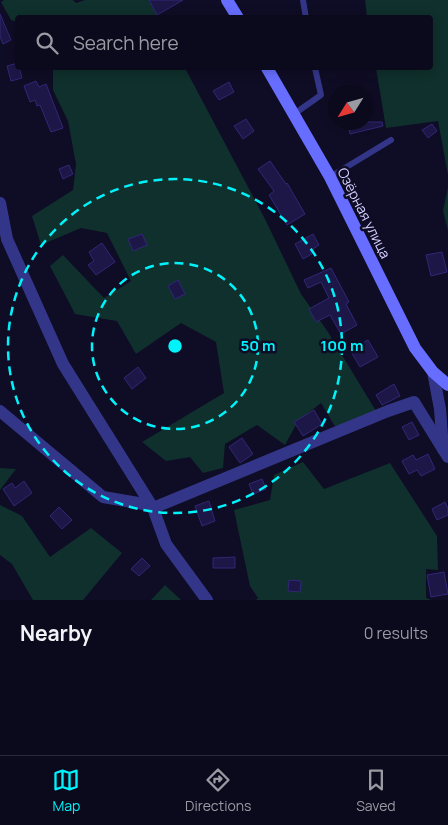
<!DOCTYPE html>
<meta charset="utf-8">
<style>
body{margin:0;font-family:Manrope,sans-serif;background:#141225;color:#f1f3f6}
.compass{position:absolute;left:328px;top:85px;width:45px;height:45px;border-radius:50%;background:#0b091c;box-shadow:0 2px 12px #0003;rotate:233deg}
.list{margin:0;padding:0;list-style:none}
h2{display:flex;justify-content:space-between;align-items:center;height:65px;margin:0;padding:0 20px;font-size:21px}
h2 small{font-size:16px;font-weight:400;color:#9a9aa3}
.icon{flex:none;width:28px;height:28px;fill:none;stroke:currentColor;stroke-width:2;stroke-linecap:round;stroke-linejoin:round}
.map{position:relative;flex:none;width:448px;height:600px;overflow:hidden}
.search{position:absolute;background:#0b091c;box-shadow:0 2px 12px #0003;left:15px;right:15px;top:15px;height:55px;display:flex;align-items:center;gap:12px;box-sizing:border-box;padding:0 18px;border-radius:5px;color:#9a9aa3;font-size:19px}
.sheet{height:155px;background:#0b091c}
nav{display:flex;justify-content:space-around;align-items:center;box-sizing:border-box;height:70px;border-top:1px solid #2b2a3b;background:#0b091c;font-size:14px;color:#9a9aa3}
nav a{display:grid;justify-items:center;gap:2px}
nav .on{color:#00f3fb}
.map>svg:first-child{display:block}
.green{fill:#0f302c}
.building{fill:#1d1748;stroke:#312776}
.lines{fill:none;stroke-linecap:round;stroke-linejoin:round}
.lane{stroke:#333688;stroke-width:6}
.street{stroke:#333688;stroke-width:12}
.secondary{stroke:#676eff;stroke-width:12}
.ring{fill:none;stroke:#00f3fb;stroke-width:2.5;stroke-dasharray:9 6}
.labels{text-anchor:middle;stroke-width:5;stroke-linejoin:round;paint-order:stroke}
.street-label{font-size:14px;fill:#d3d0ff;stroke:#0f0c25}
.centre{fill:#00f3fb;stroke:#0f0c25;stroke-width:2.5}
.ring-label{font-size:15px;text-anchor:middle;font-weight:bold;fill:#00f3fb;stroke:#0f0c25;stroke-width:5;stroke-linejoin:round;paint-order:stroke}
</style>
<div class="map">
<svg width="448" height="600" viewBox="0 0 448 600">
<rect width="100%" height="100%" fill="#0f0c25"/>
<g class="green">
<polygon points="4,0 73,0 76,3 85,0 149,0 158,17 18,18 17,22 11,20 1,2"/>
<polygon points="365,0 448,0 448,175 438,121 386,128 376,68 430,68 430,18 367,17"/>
<polygon points="53,68 185,68 266,221 301,294 328,332 376,411 336,428 321,403 298,421 285,445 257,425 225,444 223,468 203,473 190,457 166,461 142,442 224,393 216,342 181,323 136,354 117,321 75,314 50,266 63,255 104,298 131,281 107,233 81,228 41,245 32,216 73,190 76,164 68,121 53,90"/>
<polygon points="448,187 448,231 443,211"/>
<polygon points="303,462 324,489 390,463 437,536 438,570 426,569 426,598 431,600 256,600 258,598 250,586 234,510 270,500 274,475"/>
<polygon points="0,468 16,469 0,490"/>
<polygon points="0,505 22,516 50,557 91,528 122,553 83,600 33,600 12,564 0,555"/>
<polygon points="165,585 181,600 151,600"/>
</g>
<g class="building">
<polygon points="149,0 183,0 157,15"/>
<polygon points="0,14 11,40 3,44 0,37"/>
<polygon points="18,63 22,78 11,81 7,66"/>
<polygon points="36,81 39,87 46,84 63,128 51,132 40,105 37,106 35,100 30,102 24,86"/>
<polygon points="229,82 234,92 219,100 213,91"/>
<polygon points="246,119 254,131 243,139 234,126"/>
<polygon points="347,122 382,122 383,126 350,134"/>
<polygon points="432,124 437,131 428,138 422,130"/>
<polygon points="270,161 286,184 287,183 305,214 287,225 269,195 274,191 258,169"/>
<polygon points="69,165 73,174 63,179 59,169"/>
<polygon points="142,234 147,245 133,251 128,239"/>
<polygon points="313,234 319,245 310,251 312,254 303,259 295,244"/>
<polygon points="102,243 115,262 96,275 88,265 94,261 89,252"/>
<polygon points="442,252 447,272 431,276 426,255"/>
<polygon points="331,268 349,302 346,304 357,325 341,334 330,315 316,322 309,309 329,298 321,282 308,288 304,280"/>
<polygon points="178,280 185,294 175,299 168,286"/>
<polygon points="368,340 378,357 360,367 350,350"/>
<polygon points="138,367 146,378 132,389 124,378"/>
<polygon points="394,384 400,396 382,405 376,395"/>
<polygon points="314,410 322,424 303,436 294,422"/>
<polygon points="412,422 419,435 409,440 402,427"/>
<polygon points="242,438 253,454 240,463 229,447"/>
<polygon points="428,454 435,469 421,476 417,470 409,474 402,461 413,455 416,460"/>
<polygon points="262,479 266,489 253,494 249,484"/>
<polygon points="24,481 32,493 14,506 3,489 12,483 15,488"/>
<polygon points="209,501 215,521 202,526 195,506"/>
<polygon points="445,502 448,509 448,515 437,520 432,509"/>
<polygon points="59,507 72,520 62,529 50,516"/>
<polygon points="235,557 235,568 213,568 213,558"/>
<polygon points="142,558 150,566 139,576 131,569"/>
<polygon points="444,572 448,594 431,597 427,575"/>
<polygon points="289,580 301,581 300,592 288,591"/>
</g>
<g class="lines">
<g class="lane">
<polyline points="303,0 306,18"/>
<polyline points="294,114 321,95 315,68"/>
<polyline points="330,177 391,140"/>
</g>
<g class="street">
<polyline points="0,203 7,239 63,364 153,508 166,544 207,600"/>
<polyline points="433,372 440,409 443,449 448,457"/>
<polyline points="0,411 103,497 144,504 153,508 388,411 414,402 443,449"/>
</g>
<g class="secondary">
<polyline points="227,0 238,18"/>
<polyline points="267,68 330,177 415,348 433,372 448,385"/>
</g>
</g>
<g class="ring">
<circle cx="175" cy="346" r="83"/>
<circle cx="175" cy="346" r="167"/>
</g>
<g class="labels">
<g class="street-label">
<text transform="translate(364 213) rotate(63)" y="5">Озёрная улица</text>
</g>
</g>
<circle cx="175" cy="346" r="8" class="centre"/>
<g class="ring-label">
<text x="258" y="351">50 m</text>
<text x="342" y="351">100 m</text>
</g>
</svg>
<svg class="compass" viewBox="-18 -18 36 36"><path d="M0-13l5 13h-10z" fill="#e53935"/><path d="M0 13l5-13h-10z" fill="#9a9aa3"/></svg>
<div class="search"><svg class="icon" aria-label="search" viewBox="0 0 24 24"><circle cx="10" cy="10" r="6"/><path d="M15 15l6 6"/></svg>Search here</div>
</div>
<section class="sheet">
<h2>Nearby<small>0 results</small></h2>
<ul class="list">
</ul>
</section>
<nav>
<a class="on"><svg class="icon" aria-label="map" viewBox="0 0 24 24"><path d="M3 6l6-2 6 2 6-2v14l-6 2-6-2-6 2zM9 4v14M15 6v14"/></svg>Map</a>
<a><svg class="icon" aria-label="directions" viewBox="0 0 24 24"><path d="M12 3l9 9-9 9-9-9zM9 14v-3h6M13 9l2 2-2 2"/></svg>Directions</a>
<a><svg class="icon" aria-label="saved" viewBox="0 0 24 24"><path d="M7 4h10v16l-5-4-5 4z"/></svg>Saved</a>
</nav>
